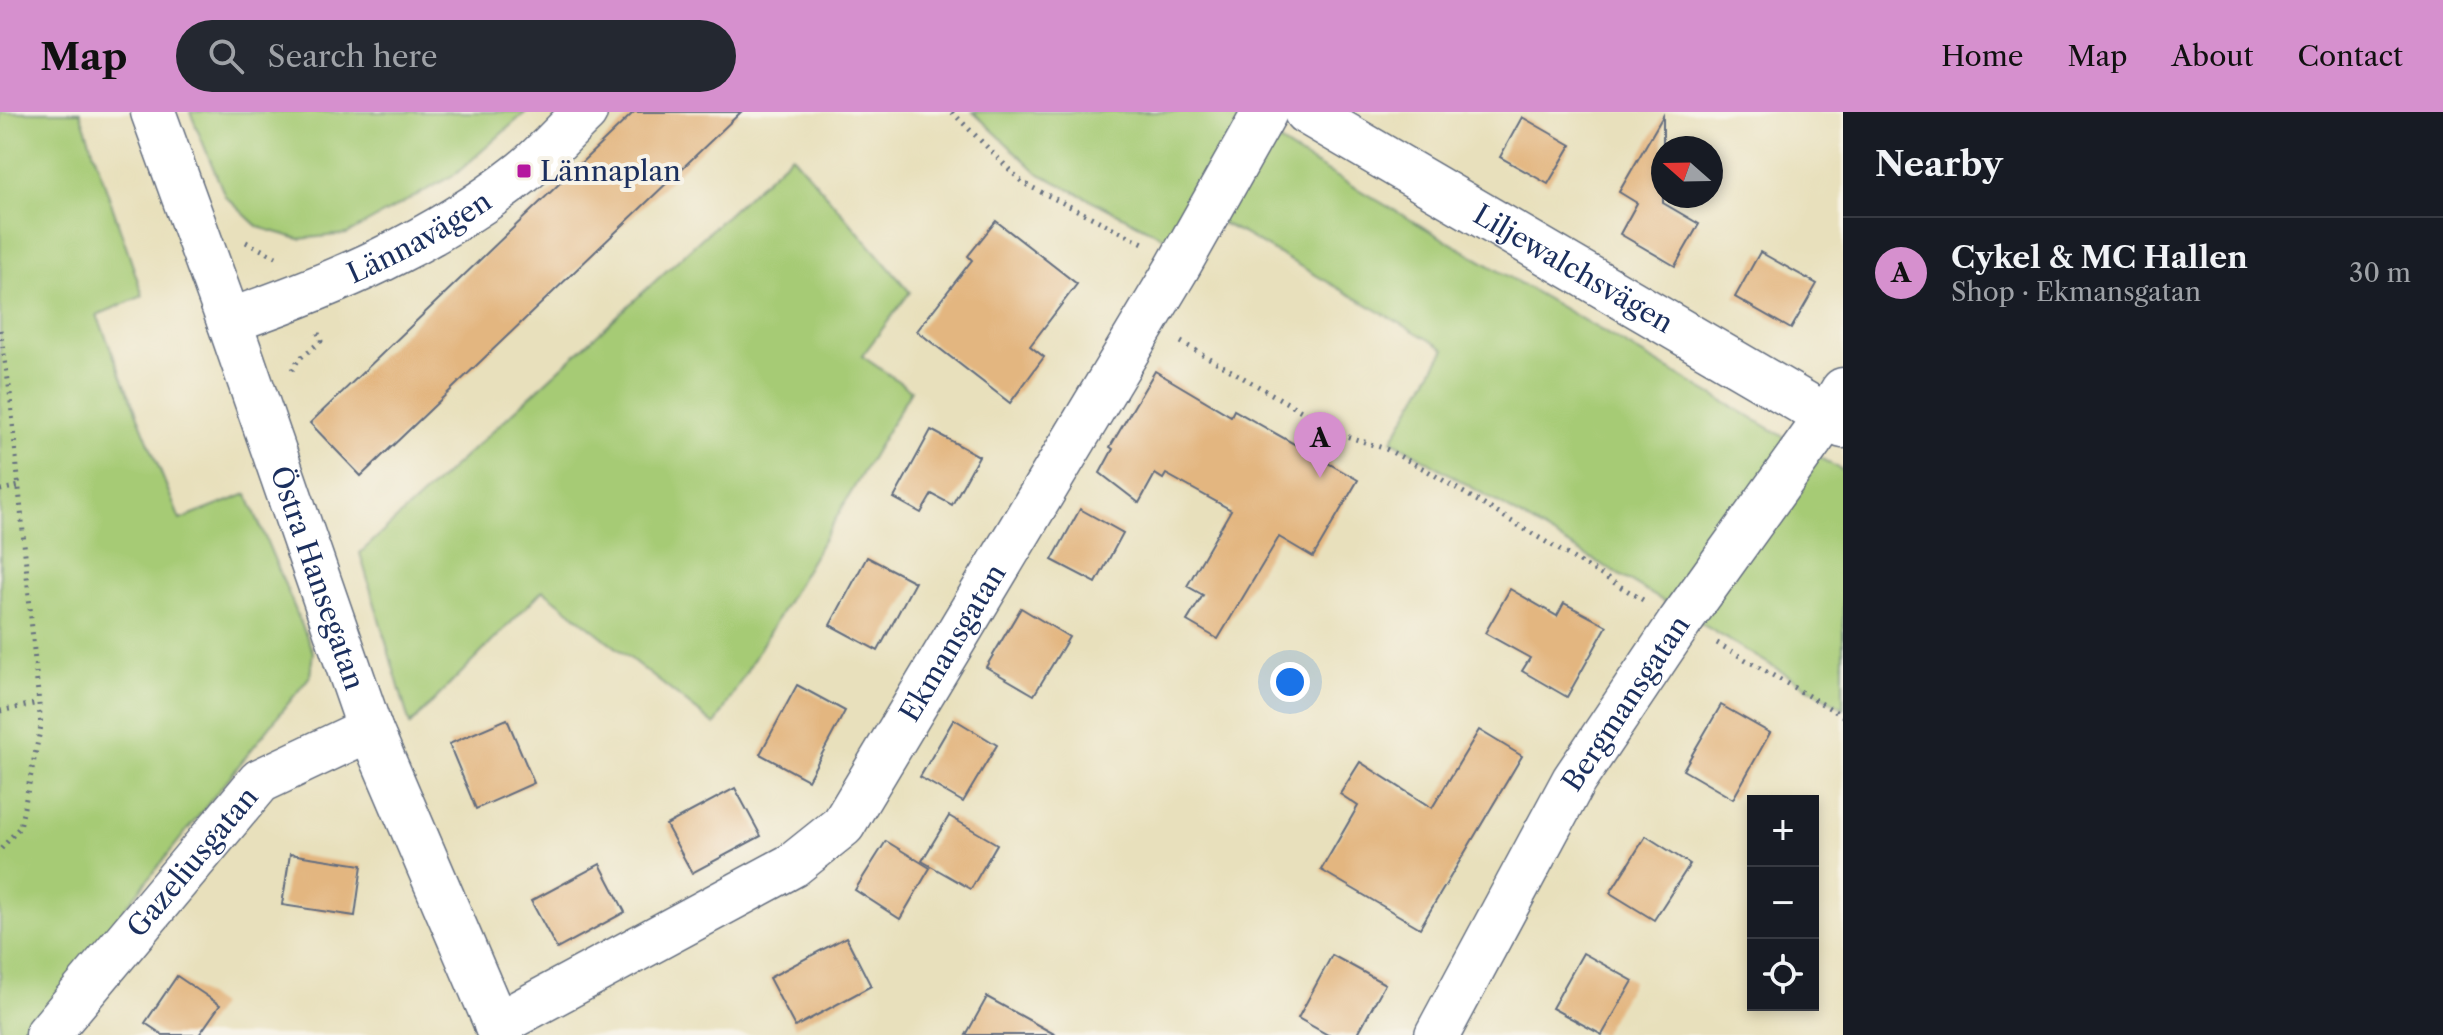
<!DOCTYPE html>
<meta charset="utf-8">
<style>
body{margin:0;font-family:"Libre Caslon Text",serif;background:#242831;color:#f1f3f6}
.controls{position:absolute;right:24px;bottom:24px;display:grid;overflow:hidden;border-radius:0px;box-shadow:0 4px 12px #0003}
.controls button{width:72px;height:72px;display:grid;place-items:center;padding:0;border:0;border-bottom:2px solid #363941;background:#171b24;color:#f1f3f6;font:40px sans-serif}
.compass{position:absolute;left:1651px;top:24px;width:72px;height:72px;border-radius:50%;background:#171b24;box-shadow:0 4px 12px #0003;rotate:290deg}
.you{position:absolute;left:1290px;top:570px;width:28px;height:28px;margin:-20px;border:6px solid #fff;border-radius:50%;background:#1a73e8;box-shadow:0 0 0 12px #1a73e833}
.badge{display:grid;place-items:center;width:52px;height:52px;border-radius:50%;background:#d690ce;color:#111;font-size:26px;font-weight:700}
.pin{position:absolute;translate:-50% -66px;filter:drop-shadow(0 2px 4px #0008)}
.pin::after{content:'';position:absolute;top:42px;width:28px;height:24px;background:inherit;clip-path:polygon(0 0,100% 0,50% 100%)}
.list{margin:0;padding:0;list-style:none}
h2{display:flex;justify-content:space-between;align-items:center;height:104px;margin:0;padding:0 32px;font-size:34px}
h2 small{font-size:26px;font-weight:400;color:#9ea1a6}
.list li{display:grid;grid-template-columns:52px 1fr auto;gap:24px;align-items:center;box-sizing:border-box;height:112px;padding:0 32px;border-top:2px solid #363941}
.list b{display:block;font-size:30px;white-space:nowrap}
.list p{margin:0;font-size:26px;white-space:nowrap;color:#9ea1a6}
.list em{font-size:26px;font-style:normal;color:#9ea1a6}
.icon{flex:none;width:44px;height:44px;fill:none;stroke:currentColor;stroke-width:2;stroke-linecap:round;stroke-linejoin:round}
.map{position:relative;flex:none;width:1843px;height:923px;overflow:hidden}
header{display:flex;align-items:center;gap:48px;box-sizing:border-box;height:112px;padding:0 40px;background:#d690ce;color:#111}
header strong{font-size:38px}
nav{display:flex;gap:44px;margin-inline-start:auto;font-size:28px}
.search{width:560px;height:72px;background:#242831;display:flex;align-items:center;gap:20px;box-sizing:border-box;padding:0 28px;border-radius:44px;color:#9ea1a6;font-size:30px}
main{display:flex}
aside{flex:1;background:#171b24}
.map>svg:first-child{display:block}
.green{fill:#a6cb75;stroke:#607d6a;stroke-width:2}
.building{fill:#e3b680}
.lines{fill:none;stroke-linecap:round;stroke-linejoin:round}
.minor-casing{stroke:#636d7f;stroke-width:47}
.path{stroke:#636d7f;stroke-width:5;stroke-dasharray:2 6;stroke-linecap:butt}
.minor{stroke:#fff;stroke-width:44}
.poi-dot{fill:#b5179e;stroke:#f7f3e8;stroke-width:3}
.labels{text-anchor:middle;stroke-width:8;stroke-linejoin:round;paint-order:stroke}
.poi-label{font-size:28px;fill:#1b2f5e;stroke:#f7f3e8;text-anchor:start}
.street-label{font-size:28px;fill:#1b2f5e;stroke:#f7f3e8}
</style>
<header>
<strong>Map</strong>
<div class="search"><svg class="icon" aria-label="search" viewBox="0 0 24 24"><circle cx="10" cy="10" r="6"/><path d="M15 15l6 6"/></svg>Search here</div>
<nav><a>Home</a><a>Map</a><a>About</a><a>Contact</a></nav>
</header>
<main>
<div class="map">
<svg width="1843" height="923" viewBox="0 0 1843 923">
<rect width="100%" height="100%" fill="#f7f3e8"/>
<filter id="ink" filterUnits="userSpaceOnUse"><feTurbulence type="fractalNoise" baseFrequency=".0125" numOctaves="2"/><feDisplacementMap in="SourceGraphic" scale="16" xChannelSelector="R" yChannelSelector="G"/><feConvolveMatrix kernelMatrix="1 2 1 2 8 2 1 2 1" color-interpolation-filters="sRGB"/></filter>
<filter id="wash" filterUnits="userSpaceOnUse"><feTurbulence type="fractalNoise" baseFrequency=".006" numOctaves="4" result="noise"/><feDisplacementMap in="SourceGraphic" scale="32" xChannelSelector="R" yChannelSelector="G"/><feGaussianBlur stdDeviation="1.8" result="paint"/><feColorMatrix in="noise" values="0 0 0 0 0 0 0 0 0 0 0 0 0 0 0 0 0 1.4 0 .05"/><feComposite in="paint" operator="in"/></filter>
<g filter="url(#wash)">
<rect width="100%" height="100%" fill="#e8e0bc"/>
<g class="green">
<polygon points="0,0 80,0 143,184 97,203 180,408 247,382 313,540 310,564 24,923 0,923"/>
<polygon points="190,0 526,0 457,61 347,122 299,127 258,115 225,84"/>
<polygon points="973,0 1234,0 1301,44 1843,359 1843,596 1392,328 1445,237 1242,121 1188,94 1173,130 1038,61"/>
<polygon points="792,43 910,180 862,244 911,278 715,613 543,478 410,613 360,441"/>
</g>
<g id="blocks">
<g class="building">
<polygon points="634,0 741,0 361,364 310,311"/>
<polygon points="1663,4 1663,91 1699,112 1675,154 1620,122 1637,91 1619,80"/>
<polygon points="1522,5 1571,33 1548,72 1500,45"/>
<polygon points="996,109 1077,172 1030,234 1044,245 1010,291 917,219 972,148 968,144"/>
<polygon points="1760,140 1817,172 1791,217 1735,185"/>
<polygon points="1155,259 1231,304 1234,298 1358,368 1313,445 1279,425 1218,527 1187,509 1203,483 1187,474 1231,398 1166,362 1163,367 1155,362 1139,391 1100,361 1113,337 1110,335"/>
<polygon points="931,318 979,344 952,393 932,382 921,401 894,386"/>
<polygon points="1080,397 1123,421 1096,471 1052,448"/>
<polygon points="867,445 915,470 878,539 830,513"/>
<polygon points="1510,477 1557,504 1564,491 1607,514 1567,585 1522,559 1530,546 1485,521"/>
<polygon points="1021,496 1069,525 1034,583 986,555"/>
<polygon points="797,573 845,599 808,668 760,642"/>
<polygon points="1721,593 1770,621 1733,687 1683,658"/>
<polygon points="507,607 534,671 476,697 449,632"/>
<polygon points="954,607 997,633 963,690 920,665"/>
<polygon points="1479,618 1522,644 1420,816 1321,758 1358,694 1340,682 1360,650 1432,696"/>
<polygon points="735,676 761,724 692,761 666,713"/>
<polygon points="949,704 997,732 971,777 922,749"/>
<polygon points="1646,724 1690,752 1654,808 1610,781"/>
<polygon points="886,729 930,756 900,807 855,778"/>
<polygon points="290,742 362,753 355,804 282,793"/>
<polygon points="600,752 625,800 557,837 531,789"/>
<polygon points="846,825 871,874 795,915 769,866"/>
<polygon points="1583,841 1633,869 1602,923 1552,896"/>
<polygon points="1332,843 1385,872 1357,923 1328,923 1298,906"/>
<polygon points="177,864 220,893 199,923 163,923 145,911"/>
<polygon points="987,885 1056,923 966,923"/>
</g>
</g>
</g>
<g filter="url(#ink)">
<use href="#blocks" fill-opacity="0" stroke="#636d7f" stroke-width="2"/>
<g class="lines">
<defs>
<g id="minor">
<path id="s1" d="M 153,0 L 229,209 L 370,617 L 501,923"/>
<path id="s2" d="M 1306,0 L 1843,314"/>
<path id="s3" d="M 229,209 C 336,172 433,131 523,60 C 545,42 564,20 585,0"/>
<path id="s4" d="M 496,913 L 793,753 L 843,713 L 1176,158 L 1265,0"/>
<path id="s5" d="M 47,923 L 260,669 L 370,617"/>
<path id="s6" d="M 1437,923 L 1574,668 L 1680,510 L 1827,305 L 1843,278"/>
</g>
</defs>
<use href="#minor" class="minor-casing"/>
<g class="path">
<polyline points="952,0 1023,71 1143,131"/>
<polyline points="246,130 276,145"/>
<polyline points="0,218 10,280 41,614 20,715 0,738"/>
<polyline points="1181,230 1343,323 1386,337 1426,358 1643,488"/>
<polyline points="292,258 299,247 321,229 318,221"/>
<polyline points="0,378 19,374"/>
<polyline points="1717,531 1843,604"/>
<polyline points="0,599 39,591"/>
</g>
<use href="#minor" class="minor"/>
</g>
</g>
<rect class="poi-dot" x="516" y="51" width="16" height="16" rx="4"/>
<g class="labels">
<g class="poi-label">
<text x="540" y="69">Lännaplan</text>
</g>
<g class="street-label">
<text dy="10" stroke="none"><textPath href="#s3" startOffset="208">Lännavägen</textPath></text>
<text dy="10" stroke="none"><textPath href="#s2" startOffset="310">Liljewalchsvägen</textPath></text>
<text dy="10" stroke="none"><textPath href="#s1" startOffset="494">Östra Hansegatan</textPath></text>
<text dy="10" stroke="none"><textPath href="#s4" startOffset="614">Ekmansgatan</textPath></text>
<text dy="10" stroke="none"><textPath href="#s6" startOffset="382">Bergmansgatan</textPath></text>
<text dy="10" stroke="none"><textPath href="#s5" startOffset="226">Gazeliusgatan</textPath></text>
</g>
</g>
</svg>
<div class="controls">
<button>+</button>
<button>−</button>
<button><svg class="icon" aria-label="locate" viewBox="0 0 24 24"><circle cx="12" cy="12" r="6"/><path d="M12 2v4M12 18v4M2 12h4M18 12h4"/></svg></button>
</div>
<svg class="compass" viewBox="-18 -18 36 36"><path d="M0-13l5 13h-10z" fill="#e53935"/><path d="M0 13l5-13h-10z" fill="#9ea1a6"/></svg>
<div class="you"></div>
<div class="pin badge" style="left:1320px;top:366px">A</div>
</div>
<aside>
<h2>Nearby<small></small></h2>
<ul class="list">
<li><span class="badge">A</span><div><b>Cykel &amp; MC Hallen</b><p>Shop · Ekmansgatan</p></div><em>30 m</em></li>
</ul>
</aside>
</main>
